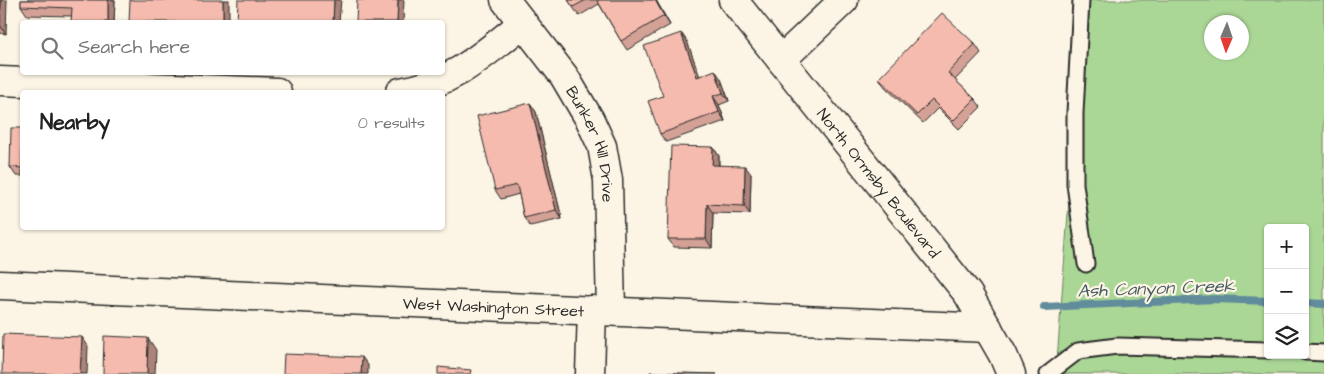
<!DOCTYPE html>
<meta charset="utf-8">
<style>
body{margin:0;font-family:"Architects Daughter",sans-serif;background:#f2f2f2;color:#222}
.controls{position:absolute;right:15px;bottom:15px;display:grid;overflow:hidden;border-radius:5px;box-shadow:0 1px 4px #0004}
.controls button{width:45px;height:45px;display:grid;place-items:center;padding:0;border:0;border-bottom:1px solid #e0e0e0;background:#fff;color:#222;font:25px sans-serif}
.compass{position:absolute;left:1204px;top:15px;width:45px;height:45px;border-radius:50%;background:#fff;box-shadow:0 1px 4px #0004;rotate:182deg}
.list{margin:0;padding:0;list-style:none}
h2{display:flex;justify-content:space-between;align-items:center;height:65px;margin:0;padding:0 20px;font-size:21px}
h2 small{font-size:16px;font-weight:400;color:#767676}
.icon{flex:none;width:28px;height:28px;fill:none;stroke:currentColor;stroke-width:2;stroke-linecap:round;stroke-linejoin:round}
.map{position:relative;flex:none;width:1324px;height:374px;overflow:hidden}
.search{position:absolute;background:#fff;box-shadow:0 1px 4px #0004;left:20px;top:20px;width:425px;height:55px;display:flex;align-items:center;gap:12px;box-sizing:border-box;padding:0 18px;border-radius:5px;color:#767676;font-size:19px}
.panel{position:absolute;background:#fff;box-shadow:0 1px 4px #0004;left:20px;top:90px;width:425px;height:140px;border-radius:5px}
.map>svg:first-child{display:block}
.green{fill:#abd796;stroke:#6b8160;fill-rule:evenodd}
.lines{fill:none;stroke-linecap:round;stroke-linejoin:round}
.stream{stroke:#618c9b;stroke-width:8}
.lane-casing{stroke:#2b2b2b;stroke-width:19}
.street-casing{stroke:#2b2b2b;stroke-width:31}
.secondary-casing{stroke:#2b2b2b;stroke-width:31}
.lane{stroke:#fcf5e5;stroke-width:15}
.street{stroke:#fcf5e5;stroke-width:28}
.secondary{stroke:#fcf5e5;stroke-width:28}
.wall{fill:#d3a196;stroke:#2b2b2b}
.shaded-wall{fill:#ac837a;stroke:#2b2b2b}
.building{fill:#f5bbae;stroke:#2b2b2b}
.labels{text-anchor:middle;stroke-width:4.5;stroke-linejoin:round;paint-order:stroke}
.street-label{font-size:16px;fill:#2b2b2b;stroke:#fcf5e5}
.water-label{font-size:18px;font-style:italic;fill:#465b63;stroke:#fcf5e5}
</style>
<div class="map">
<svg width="1324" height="374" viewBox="0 0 1324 374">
<rect width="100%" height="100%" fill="#fcf5e5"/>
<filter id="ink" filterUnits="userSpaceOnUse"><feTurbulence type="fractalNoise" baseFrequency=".02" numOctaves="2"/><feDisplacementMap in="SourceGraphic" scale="10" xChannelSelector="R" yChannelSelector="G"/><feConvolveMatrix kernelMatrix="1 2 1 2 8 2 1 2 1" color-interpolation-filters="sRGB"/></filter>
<g filter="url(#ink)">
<path class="green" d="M 1084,0 L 1324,0 L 1324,374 L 1056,374 ZM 1212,22 L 1242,22 L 1242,52 L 1212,52 ZM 1268,228 L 1305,228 L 1305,355 L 1268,355 Z"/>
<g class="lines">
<g class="stream">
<polyline points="1305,303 1324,304"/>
<polyline points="1044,307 1215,299 1268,301"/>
</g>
<defs>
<g id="lane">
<polyline points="1081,0 1075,113 1075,184 1086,264"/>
<polyline points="1305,352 1324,353"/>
<polyline points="1048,374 1078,351 1117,346 1268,350"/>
</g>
<g id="street">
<path id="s1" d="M 505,0 L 564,76 L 590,120 L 602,146 L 608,180 L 611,311"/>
<polyline points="781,60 844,0"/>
<polyline points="0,81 277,92"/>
<path d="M 400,92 C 453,84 483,55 523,23"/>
<polyline points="590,374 592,310"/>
</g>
<g id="secondary">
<path id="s2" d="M 733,0 L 968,294 L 1003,355 L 1011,374"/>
<path id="s3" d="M 0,285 L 988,328"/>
</g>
</defs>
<use href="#lane" class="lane-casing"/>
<use href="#street" class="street-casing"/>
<use href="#secondary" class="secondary-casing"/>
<use href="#lane" class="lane"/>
<use href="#street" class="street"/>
<use href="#secondary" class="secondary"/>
</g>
<g class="wall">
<polygon points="0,0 6,34 0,33"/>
<polygon points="21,0 115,0 114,22 71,22 72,16 27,15 21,6"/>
<polygon points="568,0 656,0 670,25 627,50 621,41 599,4 579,16"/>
<polygon points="681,33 687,41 699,76 721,79 729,101 719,105 725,121 666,142 660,134"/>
<polygon points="975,44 981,53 955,80 975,99 981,107 959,129 938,108 923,123 885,87 879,78"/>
<polygon points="530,103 536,112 562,219 530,226 524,218 519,194 501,199 495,190"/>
<polygon points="22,128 22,176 16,176 10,167"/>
<polygon points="713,147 719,156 719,165 751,174 750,214 713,213 712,248 674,247 668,239"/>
</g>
<g class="shaded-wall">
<polygon points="1,0 7,0 6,34 0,25"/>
<polygon points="108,0 115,0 114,22 108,22"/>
<rect x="223" y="0" width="6" height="22"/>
<polygon points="334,0 341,0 339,22 333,22"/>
<polygon points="398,0 404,0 403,22 397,22"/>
<polygon points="655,0 656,0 670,25 664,16"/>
<polygon points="681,33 687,41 703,85 697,77"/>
<polygon points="715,70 721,79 729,101 723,93"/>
<polygon points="713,96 719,105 725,121 719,112"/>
<polygon points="530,103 536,112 562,219 556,210"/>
<polygon points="713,147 719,156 718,174 712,165"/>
<polygon points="745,166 751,174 750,214 744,206"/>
<polygon points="707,204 713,213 712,248 706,239"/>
<polygon points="82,337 88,346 87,374 80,374"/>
<polygon points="148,338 156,350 155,374 147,374"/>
<polygon points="362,357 368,365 368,374 361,374"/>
</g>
<g class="building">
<polygon points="0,0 1,0 0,22"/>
<polygon points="21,0 108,0 108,22 71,22 72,8 21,6"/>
<polygon points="130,0 223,0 223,22 129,22"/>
<polygon points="238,0 334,0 333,22 237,22"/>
<polygon points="357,0 398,0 397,22 356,22"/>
<polygon points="568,0 586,0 573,7"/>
<polygon points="597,0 655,0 664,16 621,41"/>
<polygon points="942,13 975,44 948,73 975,99 953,121 932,100 917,115 879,78"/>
<polygon points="681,33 697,77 715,70 723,93 713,96 719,112 660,134 648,101 663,96 644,46"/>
<polygon points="530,103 556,210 524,218 517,185 495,190 477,116"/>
<polygon points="11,128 22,128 22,168 10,167"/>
<polygon points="671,146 713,147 712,165 745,166 744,206 707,204 706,239 668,239"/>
<polygon points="3,334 82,337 80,374 2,374"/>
<polygon points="104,336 148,338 147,374 103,374"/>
<polygon points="284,354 362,357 361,374 283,374"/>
<polygon points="438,367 471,370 470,374 438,374"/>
<polygon points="650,372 717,374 650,374"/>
</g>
</g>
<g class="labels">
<g class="street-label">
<text dy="6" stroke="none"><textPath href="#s1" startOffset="171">Bunker Hill Drive</textPath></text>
<text dy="6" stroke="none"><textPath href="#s2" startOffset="234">North Ormsby Boulevard</textPath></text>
<text dy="6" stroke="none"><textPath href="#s3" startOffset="494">West Washington Street</textPath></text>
</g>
<g class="water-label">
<text transform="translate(1156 288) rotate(-2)" y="6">Ash Canyon Creek</text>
</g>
</g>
</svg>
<div class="controls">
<button>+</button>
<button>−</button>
<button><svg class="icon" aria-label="layers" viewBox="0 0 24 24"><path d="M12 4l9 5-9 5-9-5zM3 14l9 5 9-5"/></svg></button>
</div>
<svg class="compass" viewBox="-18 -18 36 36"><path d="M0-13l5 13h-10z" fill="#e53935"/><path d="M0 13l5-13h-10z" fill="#767676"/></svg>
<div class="search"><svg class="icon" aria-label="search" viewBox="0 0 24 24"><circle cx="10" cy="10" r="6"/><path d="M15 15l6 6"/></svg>Search here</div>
<section class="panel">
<h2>Nearby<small>0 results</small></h2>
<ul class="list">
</ul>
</section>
</div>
